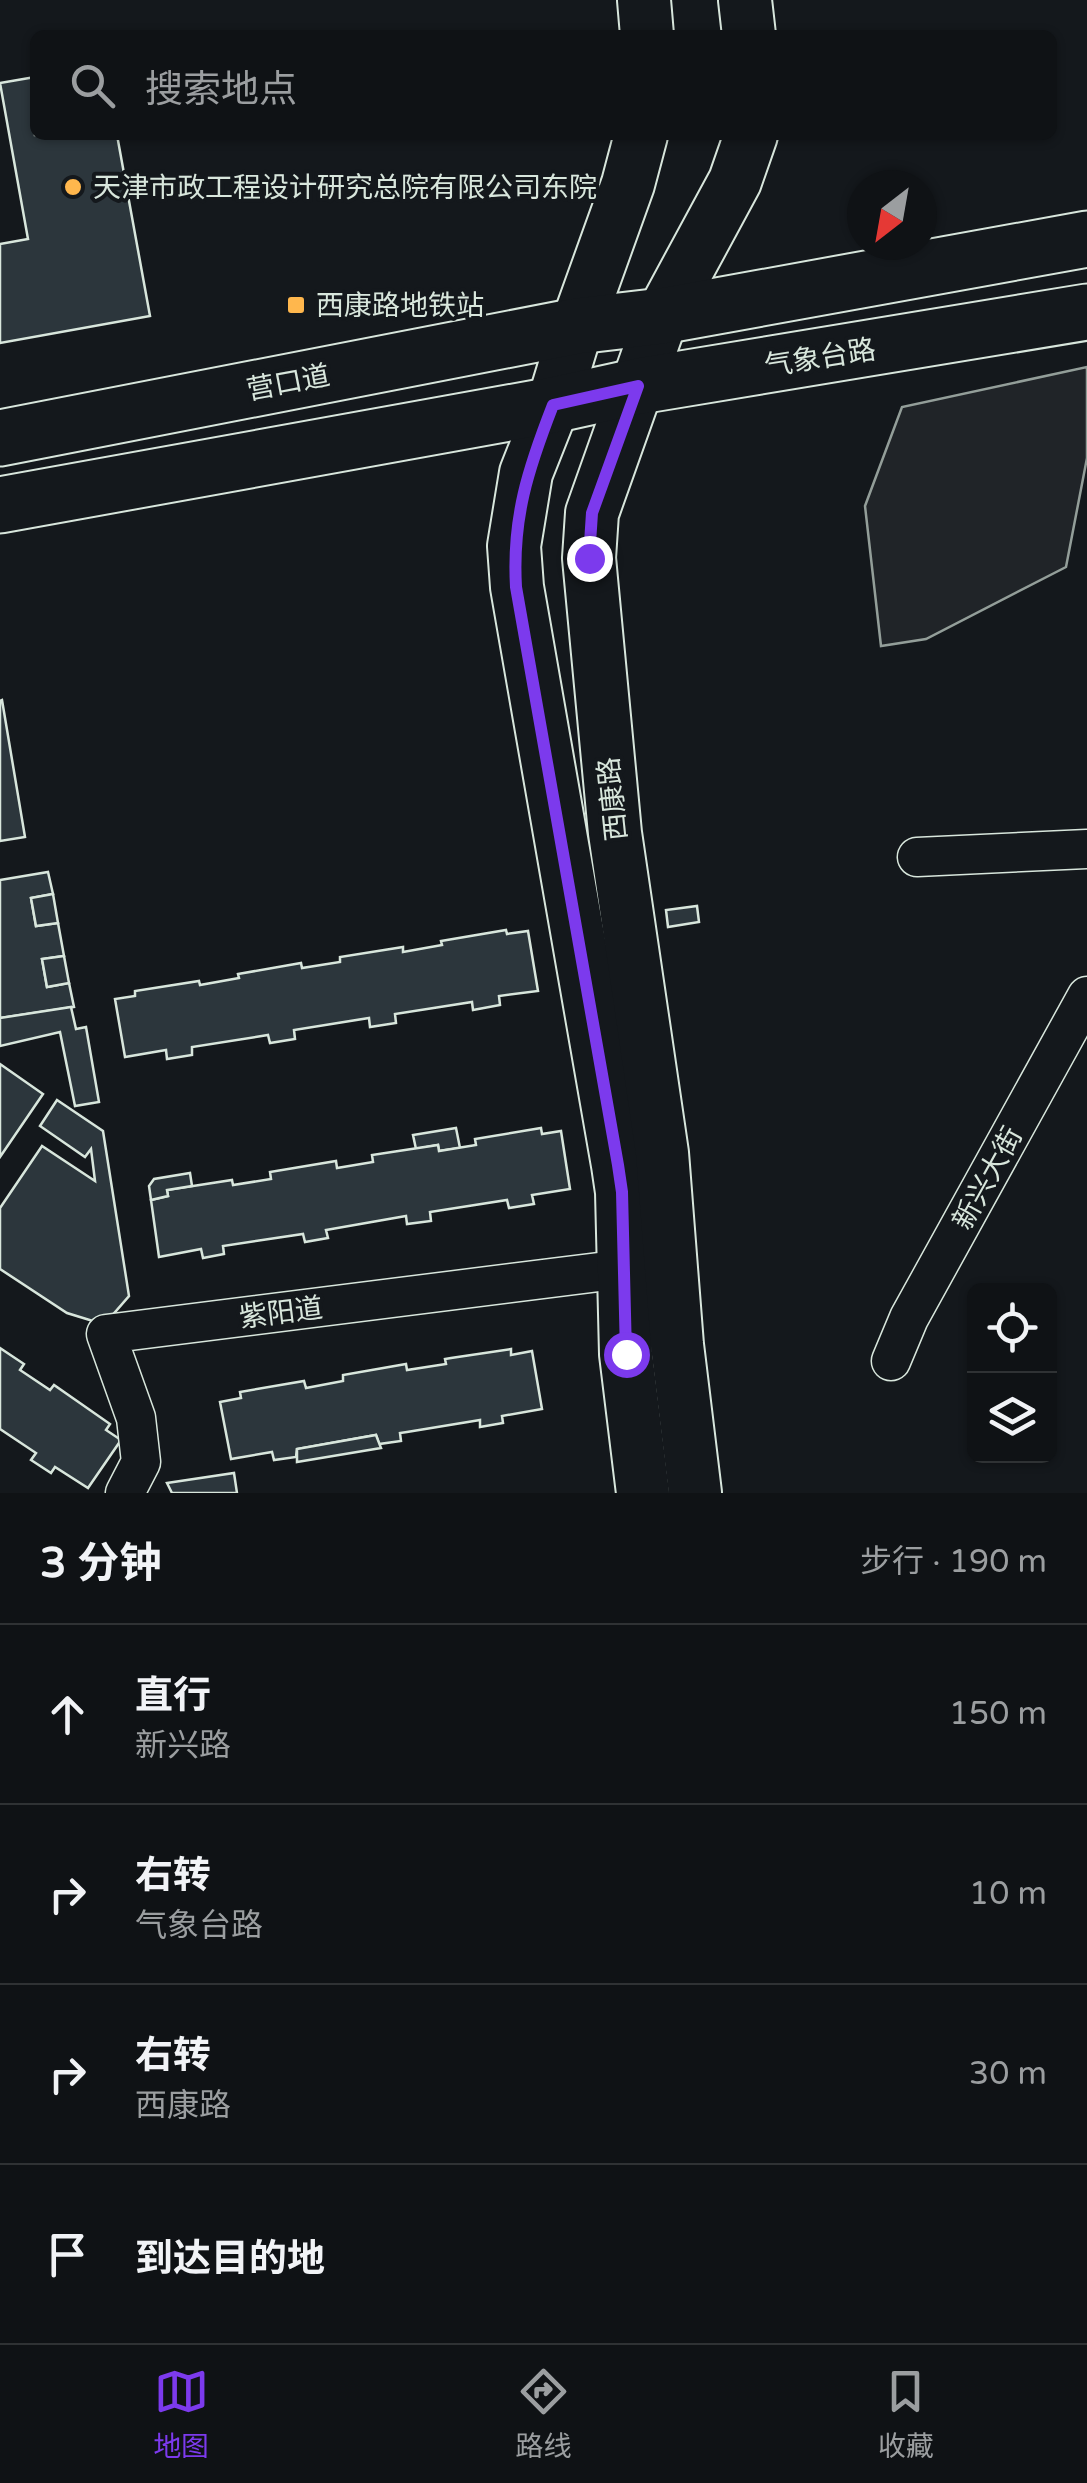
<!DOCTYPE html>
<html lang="zh">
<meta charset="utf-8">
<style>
body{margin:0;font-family:"Varela Round","Noto Sans SC",sans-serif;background:#181b1e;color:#f1f3f6}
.controls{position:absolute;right:30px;bottom:30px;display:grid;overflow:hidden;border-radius:15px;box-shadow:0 2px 8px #0004}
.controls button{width:90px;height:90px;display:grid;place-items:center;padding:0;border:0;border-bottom:2px solid #2f3234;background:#0f1215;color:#f1f3f6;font:50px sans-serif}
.compass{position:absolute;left:847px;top:170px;width:90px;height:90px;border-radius:50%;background:#0f1215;box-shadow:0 2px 8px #0004;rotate:211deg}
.stop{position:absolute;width:30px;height:30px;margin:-22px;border:8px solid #7c3aed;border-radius:50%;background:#fff}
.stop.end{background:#7c3aed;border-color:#fff;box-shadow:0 2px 10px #0008}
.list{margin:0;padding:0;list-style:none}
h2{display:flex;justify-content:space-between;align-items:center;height:130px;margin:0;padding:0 40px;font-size:42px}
h2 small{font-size:32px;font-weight:400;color:#9b9ea0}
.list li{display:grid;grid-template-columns:65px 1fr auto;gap:30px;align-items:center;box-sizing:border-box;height:180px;padding:0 40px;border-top:2px solid #2f3234}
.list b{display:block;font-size:38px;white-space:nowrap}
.list p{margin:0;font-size:32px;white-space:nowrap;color:#9b9ea0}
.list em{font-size:32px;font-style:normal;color:#9b9ea0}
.icon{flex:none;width:55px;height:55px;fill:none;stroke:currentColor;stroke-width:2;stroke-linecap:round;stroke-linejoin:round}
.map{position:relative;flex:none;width:1087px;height:1493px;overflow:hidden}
.search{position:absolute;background:#0f1215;box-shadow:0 2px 8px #0004;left:30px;right:30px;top:30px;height:110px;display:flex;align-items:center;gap:25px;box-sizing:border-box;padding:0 35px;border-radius:15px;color:#9b9ea0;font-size:38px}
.sheet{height:850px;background:#0f1215}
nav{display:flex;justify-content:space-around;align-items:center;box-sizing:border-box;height:140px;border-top:2px solid #2f3234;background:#0f1215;font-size:28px;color:#9b9ea0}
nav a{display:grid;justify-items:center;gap:5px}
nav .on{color:#7c3aed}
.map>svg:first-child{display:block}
.green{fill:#202428;stroke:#939e99;stroke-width:2.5}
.building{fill:#2c363c;stroke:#d8e6dc;stroke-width:2.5}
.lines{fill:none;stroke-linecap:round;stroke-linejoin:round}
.street-casing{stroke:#d8e6dc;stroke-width:41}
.secondary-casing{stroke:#d8e6dc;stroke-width:56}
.primary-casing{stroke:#d8e6dc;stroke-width:59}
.street{stroke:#14181c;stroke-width:38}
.secondary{stroke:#14181c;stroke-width:52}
.primary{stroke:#14181c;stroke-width:55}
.route{stroke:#7c3aed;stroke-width:12}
.poi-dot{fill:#ffb74d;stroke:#14181c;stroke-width:4}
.labels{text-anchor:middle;stroke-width:8;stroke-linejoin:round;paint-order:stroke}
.poi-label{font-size:28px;fill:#d8e6dc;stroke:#14181c;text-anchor:start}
.street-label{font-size:28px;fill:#d8e6dc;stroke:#14181c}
</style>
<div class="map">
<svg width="1087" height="1493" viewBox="0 0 1087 1493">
<rect width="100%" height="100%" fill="#14181c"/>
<polygon class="green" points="1087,367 1087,458 1066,567 926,639 881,646 865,506 902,407"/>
<g class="building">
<polygon points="35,77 35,135 117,135 150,316 0,343 0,244 28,239 0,83"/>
<polygon points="2,700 25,837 0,841 0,701"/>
<polygon points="48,872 53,894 31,898 36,926 58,923 64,956 42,959 47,987 69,983 74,1007 0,1018 0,880"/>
<polygon points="53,894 58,923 36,926 31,898"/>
<polygon points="697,906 699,922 668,927 666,910"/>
<polygon points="506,930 507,934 528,931 538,991 499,996 500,1005 473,1010 472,1002 395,1014 396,1023 370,1027 369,1018 294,1030 295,1039 270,1043 268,1035 192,1047 192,1055 167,1059 166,1050 125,1057 115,999 135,996 135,991 199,981 200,985 239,978 238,974 301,963 302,968 340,962 340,957 403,947 403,952 442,945 441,941"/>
<polygon points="64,956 69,983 47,987 42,959"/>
<polygon points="71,1007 76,1029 86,1027 99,1102 75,1106 60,1032 0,1046 0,1018"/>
<polygon points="0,1064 43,1094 0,1157"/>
<polygon points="57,1100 103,1131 129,1296 109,1319 96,1322 67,1313 0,1269 0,1208 42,1146 95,1181 91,1149 85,1157 40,1126"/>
<polygon points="456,1128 460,1148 439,1151 438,1145 416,1149 413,1135"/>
<polygon points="541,1128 542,1134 561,1131 570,1189 532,1195 534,1204 509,1208 507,1200 430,1212 431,1221 407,1224 406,1216 326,1230 328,1238 305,1242 303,1234 223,1246 224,1254 203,1258 201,1249 159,1257 151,1200 168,1196 167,1190 232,1180 233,1185 271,1179 270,1172 336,1161 337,1168 373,1162 372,1155 438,1145 439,1151 476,1145 475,1139"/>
<polygon points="190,1173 192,1186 167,1190 168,1196 151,1200 149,1186 154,1179"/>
<polygon points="0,1348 24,1364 20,1370 50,1390 54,1385 110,1424 106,1430 121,1440 88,1488 55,1467 51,1473 31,1460 36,1453 0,1429"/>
<polygon points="511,1349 511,1355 532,1351 542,1409 502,1416 503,1423 480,1427 480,1420 407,1432 400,1433 401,1441 379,1444 376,1435 297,1449 296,1457 274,1460 272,1452 231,1459 220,1402 241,1398 240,1392 304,1381 306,1388 343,1381 343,1375 406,1364 407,1370 446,1364 445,1359 451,1358"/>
<polygon points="376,1435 381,1448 297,1462 297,1449"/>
<polygon points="234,1473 237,1493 172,1493 167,1483"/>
</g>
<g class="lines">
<defs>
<g id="street">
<polyline points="917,857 1087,849"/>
<polyline points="891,1361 909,1318 1087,996"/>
<polyline points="125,1493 141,1462 136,1418 106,1334 623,1269"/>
</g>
<g id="secondary">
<polyline points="644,0 647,35"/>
<polyline points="745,0 749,35"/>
<polyline points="641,135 628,184 577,326 553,405 526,473 514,546 517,587 618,1165 622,1192 626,1354 643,1493"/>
<polyline points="695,1493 677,1345 662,1153 615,833 589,558 592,513 662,316 735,181 751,135"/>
</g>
<g id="primary">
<polyline points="0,438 577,326 662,316 1087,239"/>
<polyline points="0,505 553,405 639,386 1087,312"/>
</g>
</defs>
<use href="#street" class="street-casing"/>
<use href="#secondary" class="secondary-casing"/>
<use href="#primary" class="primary-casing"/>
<use href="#street" class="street"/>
<use href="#secondary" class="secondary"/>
<use href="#primary" class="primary"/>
</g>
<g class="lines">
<path class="route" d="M 589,558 L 592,513 L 638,386 L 553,405 C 528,469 512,518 516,587 L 618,1165 L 622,1192 L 626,1354"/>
</g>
<g class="poi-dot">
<circle cx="73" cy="187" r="10"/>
<rect x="286" y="295" width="20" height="20" rx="5"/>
</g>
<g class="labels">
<g class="poi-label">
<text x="93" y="197">天津市政工程设计研究总院有限公司东院</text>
<text x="316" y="315">西康路地铁站</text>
</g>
<g class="street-label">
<text transform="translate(820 357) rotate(-9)" y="10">气象台路</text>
<text transform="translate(288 382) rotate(-11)" y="10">营口道</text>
<text transform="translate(612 799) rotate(-96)" y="10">西康路</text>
<text transform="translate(987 1178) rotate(-61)" y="10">新兴大街</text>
<text transform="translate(281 1312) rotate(-7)" y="10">紫阳道</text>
</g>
</g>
</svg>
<div class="controls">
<button><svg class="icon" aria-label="locate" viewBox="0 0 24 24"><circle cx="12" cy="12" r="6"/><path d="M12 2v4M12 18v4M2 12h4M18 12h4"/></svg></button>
<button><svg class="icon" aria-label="layers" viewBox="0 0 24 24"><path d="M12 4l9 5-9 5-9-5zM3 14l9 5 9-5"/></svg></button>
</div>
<svg class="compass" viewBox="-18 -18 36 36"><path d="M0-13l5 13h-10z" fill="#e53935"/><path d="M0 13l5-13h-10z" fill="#9b9ea0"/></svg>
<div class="stop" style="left:626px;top:1354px"></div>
<div class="stop end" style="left:589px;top:558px"></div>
<div class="search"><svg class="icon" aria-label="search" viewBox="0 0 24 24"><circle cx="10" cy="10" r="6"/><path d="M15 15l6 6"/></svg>搜索地点</div>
</div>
<section class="sheet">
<h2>3 分钟<small>步行 · 190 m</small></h2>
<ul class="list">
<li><svg class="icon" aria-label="ahead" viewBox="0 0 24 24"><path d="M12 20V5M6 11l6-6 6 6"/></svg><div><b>直行</b><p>新兴路</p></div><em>150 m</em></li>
<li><svg class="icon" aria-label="right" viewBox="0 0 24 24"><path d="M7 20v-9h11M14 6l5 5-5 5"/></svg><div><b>右转</b><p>气象台路</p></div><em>10 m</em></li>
<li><svg class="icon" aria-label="right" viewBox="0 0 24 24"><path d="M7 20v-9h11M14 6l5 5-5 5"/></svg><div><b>右转</b><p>西康路</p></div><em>30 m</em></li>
<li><svg class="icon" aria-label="arrive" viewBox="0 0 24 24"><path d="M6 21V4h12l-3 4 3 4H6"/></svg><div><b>到达目的地</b></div></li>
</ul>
</section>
<nav>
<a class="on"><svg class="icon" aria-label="map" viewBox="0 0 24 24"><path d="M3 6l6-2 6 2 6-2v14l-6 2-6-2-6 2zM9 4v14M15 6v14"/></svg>地图</a>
<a><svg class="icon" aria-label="directions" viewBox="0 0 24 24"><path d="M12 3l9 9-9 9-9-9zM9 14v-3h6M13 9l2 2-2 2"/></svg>路线</a>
<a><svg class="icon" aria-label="saved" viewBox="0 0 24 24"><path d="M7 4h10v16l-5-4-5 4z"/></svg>收藏</a>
</nav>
